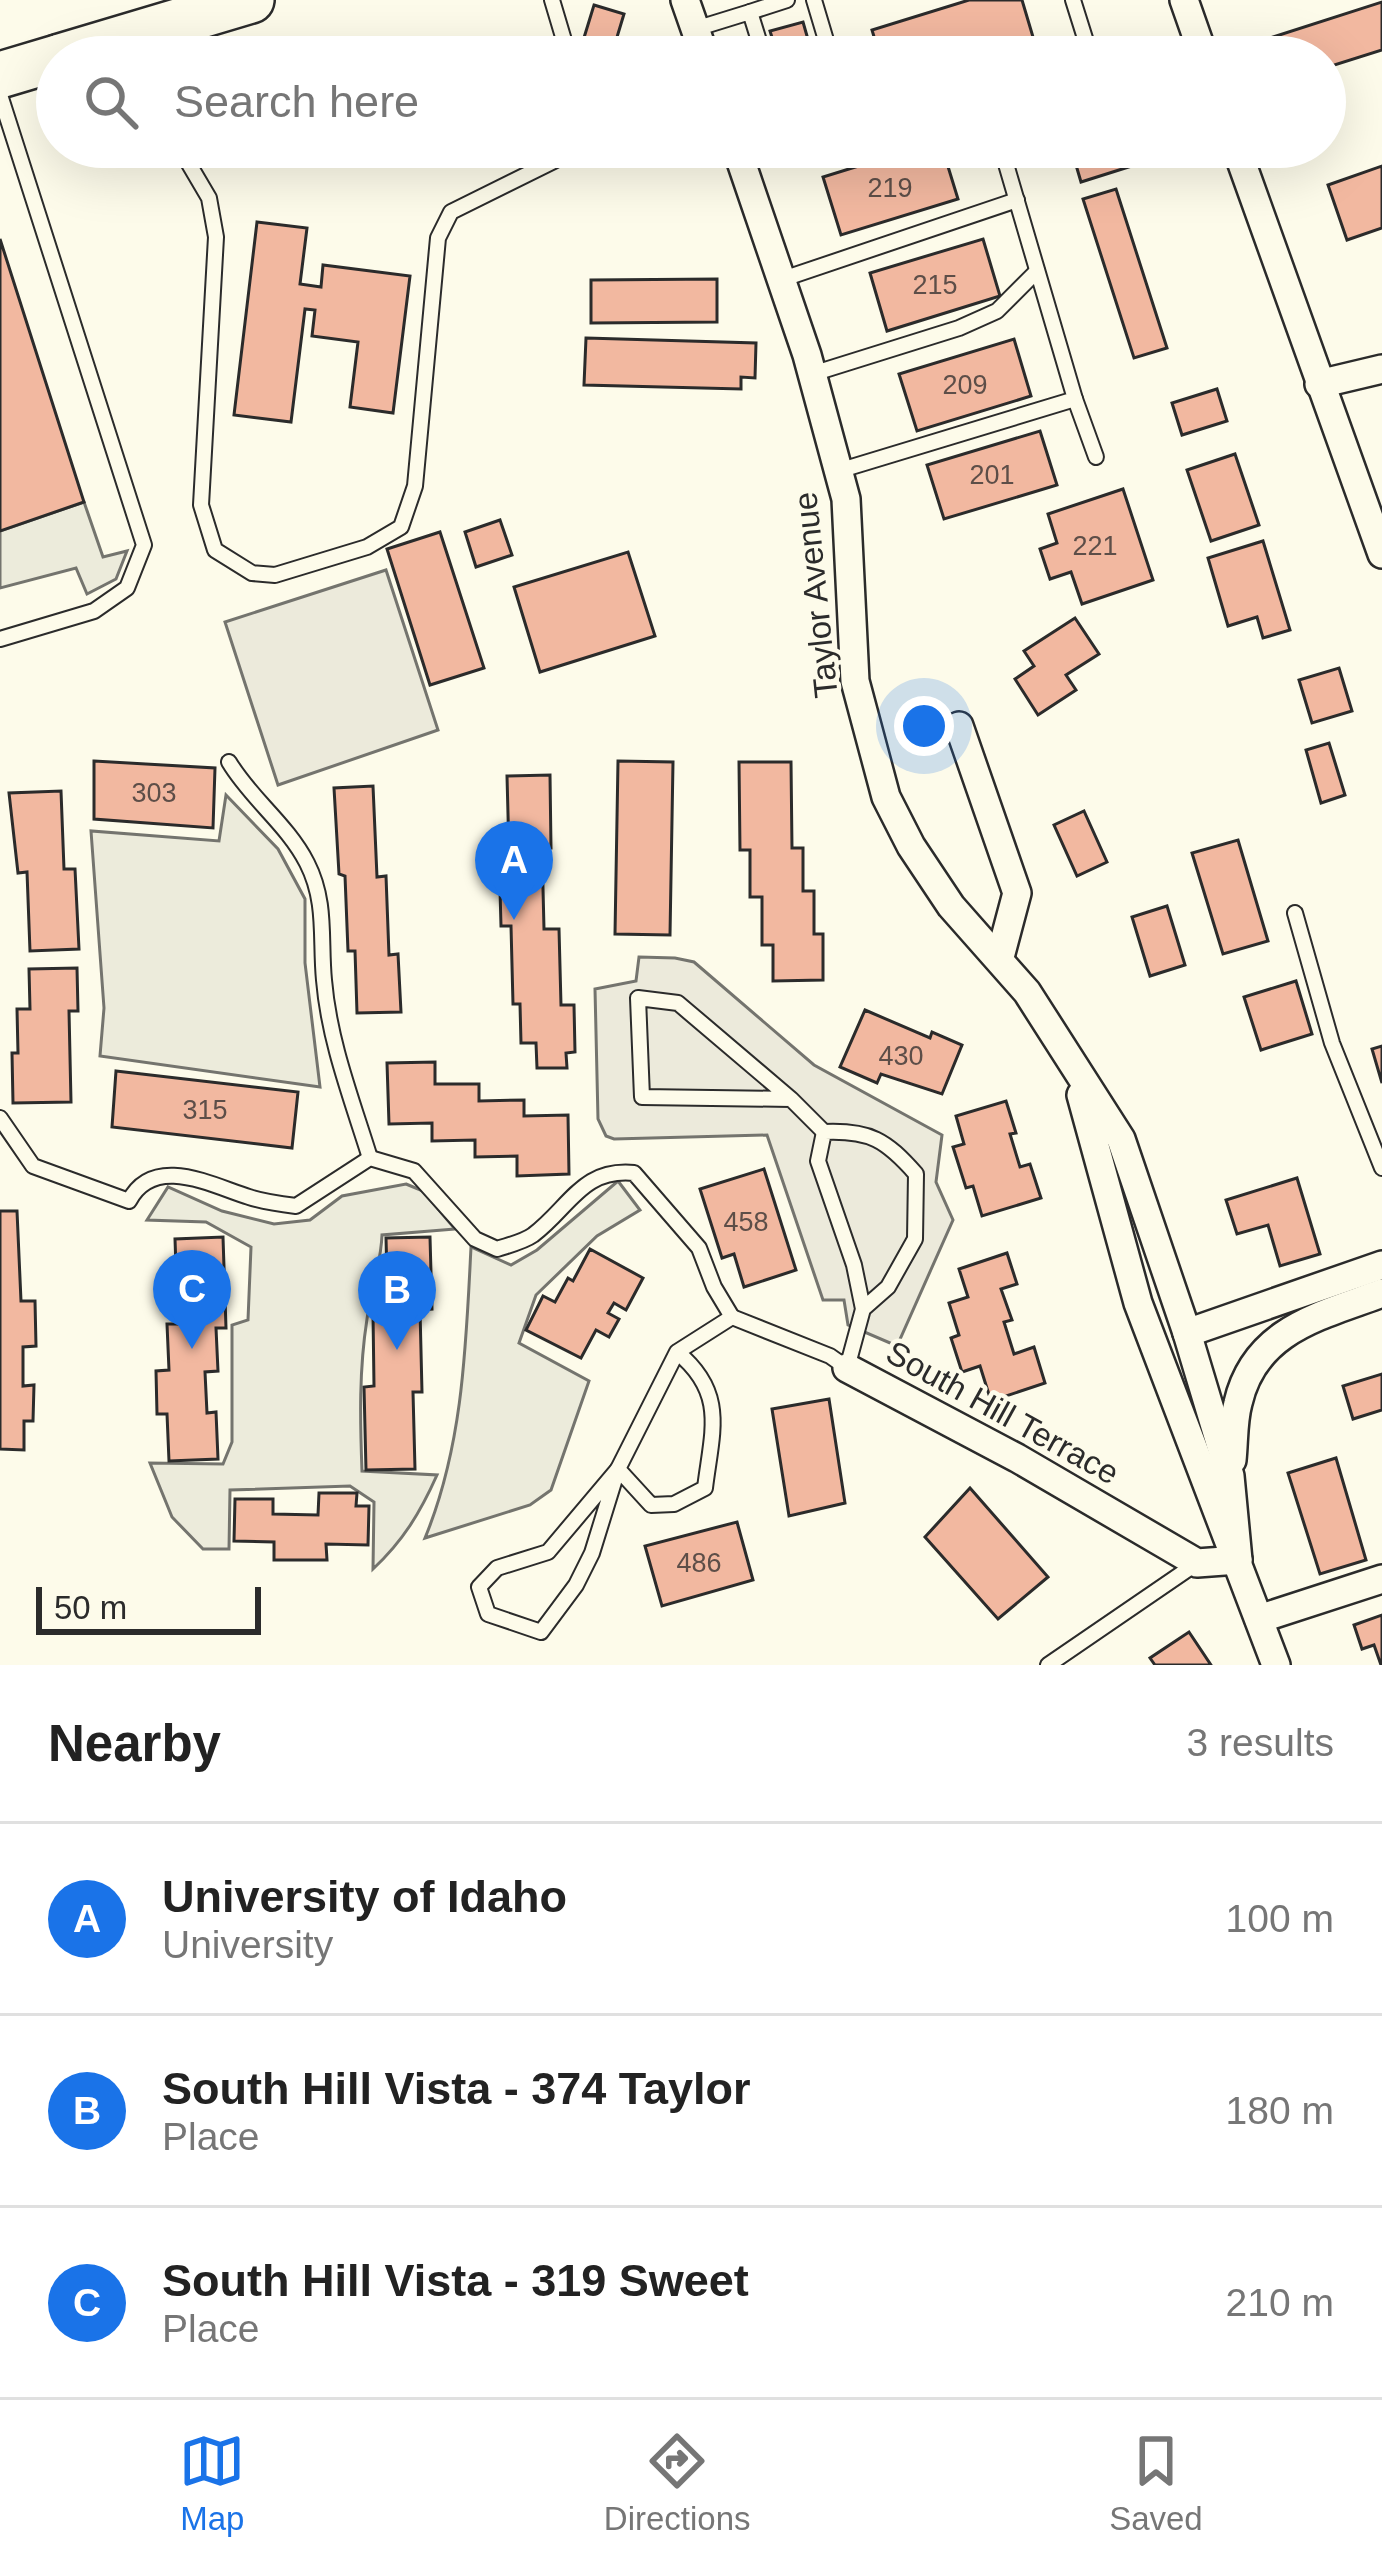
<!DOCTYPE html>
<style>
body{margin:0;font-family:Helvetica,sans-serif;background:#f6f6f6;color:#222}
.scale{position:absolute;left:36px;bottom:30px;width:225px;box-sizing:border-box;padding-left:12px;border:6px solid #2b2b2b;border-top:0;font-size:33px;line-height:42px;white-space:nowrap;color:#2b2b2b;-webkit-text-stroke:9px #fdfbea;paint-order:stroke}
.you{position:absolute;left:924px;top:726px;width:42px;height:42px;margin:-30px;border:9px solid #fff;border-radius:50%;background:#1a73e8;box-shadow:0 0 0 18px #1a73e833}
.badge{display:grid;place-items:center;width:78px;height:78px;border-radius:50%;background:#1a73e8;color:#fff;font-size:39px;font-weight:700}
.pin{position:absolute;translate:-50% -99px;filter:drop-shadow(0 3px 6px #0008)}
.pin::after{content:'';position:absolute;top:63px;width:42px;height:36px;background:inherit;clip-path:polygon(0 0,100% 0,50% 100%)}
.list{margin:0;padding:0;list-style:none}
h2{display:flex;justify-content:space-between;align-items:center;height:156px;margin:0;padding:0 48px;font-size:51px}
h2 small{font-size:39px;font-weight:400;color:#767676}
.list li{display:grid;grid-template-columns:78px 1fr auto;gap:36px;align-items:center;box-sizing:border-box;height:192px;padding:0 48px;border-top:3px solid #e0e0e0}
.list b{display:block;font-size:45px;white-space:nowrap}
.list p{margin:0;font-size:39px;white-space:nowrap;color:#767676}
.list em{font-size:39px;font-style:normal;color:#767676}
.icon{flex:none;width:66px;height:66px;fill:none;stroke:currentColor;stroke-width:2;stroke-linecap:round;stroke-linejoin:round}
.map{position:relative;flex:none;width:1382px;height:1665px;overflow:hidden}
.search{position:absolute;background:#fff;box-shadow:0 12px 48px #0002;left:36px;right:36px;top:36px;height:132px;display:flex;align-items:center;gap:30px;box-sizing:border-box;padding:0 42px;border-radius:66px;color:#767676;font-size:45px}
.sheet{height:732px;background:#fff}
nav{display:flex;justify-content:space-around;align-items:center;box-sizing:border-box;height:168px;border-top:3px solid #e0e0e0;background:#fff;font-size:33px;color:#767676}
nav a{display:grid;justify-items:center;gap:6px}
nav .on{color:#1a73e8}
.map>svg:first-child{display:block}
.green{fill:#ecebdb;stroke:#74746e;stroke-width:3}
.parking{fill:#eceadb;stroke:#74746e;stroke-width:3}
.building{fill:#f2b8a0;stroke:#2b2b2b;stroke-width:3}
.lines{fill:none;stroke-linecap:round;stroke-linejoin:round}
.service-casing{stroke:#2b2b2b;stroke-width:18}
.minor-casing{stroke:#2b2b2b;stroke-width:32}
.trunk-casing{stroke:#2b2b2b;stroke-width:50}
.service{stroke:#fdfbea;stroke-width:14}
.minor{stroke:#fdfbea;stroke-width:27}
.trunk{stroke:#fdfbea;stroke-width:45}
.labels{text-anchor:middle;stroke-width:9;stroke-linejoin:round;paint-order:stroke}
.number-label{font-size:27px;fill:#5d4e48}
.street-label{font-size:33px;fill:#2b2b2b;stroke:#fdfbea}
</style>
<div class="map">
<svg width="1382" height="1665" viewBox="0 0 1382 1665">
<rect width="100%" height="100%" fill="#fdfbea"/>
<g class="green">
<polygon points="84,502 103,557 127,551 116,579 87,594 76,568 0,588 0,531"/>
<polygon points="226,795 278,849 305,899 305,963 320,1087 100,1056 104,1008 91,831 219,841"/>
<path d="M 618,1181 L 640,1210 L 597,1236 L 536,1295 L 519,1343 L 589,1381 L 551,1490 L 530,1505 L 425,1538 C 463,1446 466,1346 471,1247 L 511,1265 L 537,1250 Z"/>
<path d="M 406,1184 L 423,1191 L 455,1229 L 382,1235 C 381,1264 371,1290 367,1319 C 359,1370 360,1419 362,1471 L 437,1475 C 420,1513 403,1541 373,1569 L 374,1502 L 350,1486 L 230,1490 L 229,1549 L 203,1549 L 172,1517 L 150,1463 L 223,1464 L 232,1442 L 232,1325 L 248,1320 L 251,1247 L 206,1222 L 147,1220 L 168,1187 L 222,1211 L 274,1224 L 310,1220 L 342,1196 Z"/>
</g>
<g class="parking">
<polygon points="386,570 438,730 278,785 225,622"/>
<polygon points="639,957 675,958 694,962 814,1065 942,1135 936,1182 953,1220 897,1346 848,1325 844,1300 823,1300 767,1135 614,1139 606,1136 598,1119 595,989 636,981"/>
</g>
<g class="building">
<polygon points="969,0 1022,0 1036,47 1005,57 880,57 872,30"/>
<polygon points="1382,2 1382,50 1325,68 1325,57 1279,57 1273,37"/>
<polygon points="594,5 624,14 611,57 579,54"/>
<polygon points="803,22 813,57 778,57 770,31"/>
<polygon points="920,147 942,147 958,199 841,235 823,177"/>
<polygon points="1129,147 1135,165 1081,182 1071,148"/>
<polygon points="1382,166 1382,228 1347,240 1328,185"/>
<polygon points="1116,189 1167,348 1134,358 1083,199"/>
<polygon points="257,222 307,228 300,284 321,287 323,265 410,276 393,413 350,407 358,342 312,336 315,310 305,309 291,422 234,415"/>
<polygon points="0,239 84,502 0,531"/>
<polygon points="983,239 1000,296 887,331 870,273"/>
<polygon points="717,279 717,322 591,323 591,280"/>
<polygon points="586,338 756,343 755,378 741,377 741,389 584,385"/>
<polygon points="1014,339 1031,396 917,431 899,374"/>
<polygon points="1217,389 1227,421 1182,435 1172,403"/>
<polygon points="1040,431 1057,485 944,519 927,465"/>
<polygon points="1235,454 1259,525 1211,541 1187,470"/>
<polygon points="1123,489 1153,580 1082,604 1071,572 1050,579 1040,549 1057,543 1048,514"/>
<polygon points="500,520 512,555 476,567 465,532"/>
<polygon points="440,532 484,668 430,685 387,549"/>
<polygon points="1263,541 1290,630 1263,638 1257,617 1228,626 1208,558"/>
<polygon points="628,552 655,636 540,672 514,587"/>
<polygon points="1075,618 1099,654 1066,675 1076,690 1038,715 1015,679 1034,666 1024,651"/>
<polygon points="1339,668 1352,711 1312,723 1299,680"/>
<polygon points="1329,743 1345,795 1321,803 1306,750"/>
<polygon points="94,761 215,768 213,828 94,819"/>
<polygon points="618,761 673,762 670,935 615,934"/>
<polygon points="739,762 791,762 792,848 803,848 803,891 814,891 814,934 823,934 823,980 773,981 773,945 762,945 762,897 750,897 750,850 740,850"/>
<polygon points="550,775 551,848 542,848 544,929 559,929 561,1005 574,1005 575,1052 566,1053 567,1068 537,1068 536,1043 521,1043 520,1004 513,1004 511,926 501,926 499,853 509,852 507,776"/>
<polygon points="373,786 377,877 386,876 389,955 398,954 401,1012 357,1013 355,951 348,951 345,876 339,874 334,788"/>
<polygon points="61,791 64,869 75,869 79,949 30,951 27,872 18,873 9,793"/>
<polygon points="1084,811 1107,862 1077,876 1054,825"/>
<polygon points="1238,840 1268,941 1223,954 1192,853"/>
<polygon points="1167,906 1185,965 1150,976 1132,917"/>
<polygon points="77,968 78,1011 69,1011 71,1102 13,1103 12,1053 18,1053 17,1009 30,1009 29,969"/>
<polygon points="1296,981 1312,1034 1261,1050 1244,997"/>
<polygon points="865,1010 930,1038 932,1032 962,1045 942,1094 881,1074 877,1083 840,1067"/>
<polygon points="1382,1046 1382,1083 1372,1049"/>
<polygon points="435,1062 435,1084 479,1084 479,1101 524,1100 524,1116 568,1115 569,1174 517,1176 517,1156 475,1157 475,1140 432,1141 432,1123 389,1124 387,1063"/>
<polygon points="116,1071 298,1092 292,1148 112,1127"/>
<polygon points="1006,1101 1016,1133 1010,1134 1020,1167 1030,1164 1041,1198 982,1216 973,1186 966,1188 953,1147 964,1144 956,1116"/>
<polygon points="764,1169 796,1270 744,1287 734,1254 722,1258 700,1189"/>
<polygon points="1297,1178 1320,1254 1280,1266 1268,1225 1237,1234 1226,1200"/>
<polygon points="0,1211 17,1211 21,1301 35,1301 36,1346 23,1347 23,1386 34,1385 33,1421 24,1421 24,1450 0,1449"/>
<polygon points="223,1237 226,1328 216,1328 218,1371 205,1372 207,1413 216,1412 218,1459 169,1461 167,1414 157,1414 156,1371 169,1370 167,1324 178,1324 175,1239"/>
<polygon points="430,1237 432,1309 420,1310 422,1392 413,1392 415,1469 366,1470 364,1387 374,1386 373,1313 388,1313 386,1238"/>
<polygon points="590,1249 643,1278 626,1310 614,1303 608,1313 619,1319 609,1337 596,1330 581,1358 526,1330 543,1296 555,1302 568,1278 573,1281"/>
<polygon points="1007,1253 1017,1284 1001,1289 1012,1320 1004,1322 1014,1354 1034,1347 1045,1383 991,1401 980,1366 962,1372 951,1338 959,1335 949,1303 968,1297 959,1269"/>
<polygon points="1382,1374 1382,1410 1353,1419 1343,1386"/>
<polygon points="829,1399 845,1503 789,1516 772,1409"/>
<polygon points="1336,1458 1366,1560 1320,1574 1288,1473"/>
<polygon points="970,1488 1048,1577 998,1619 925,1537"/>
<polygon points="319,1493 357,1493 356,1506 369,1506 368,1545 326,1544 327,1560 274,1560 274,1542 234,1541 235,1499 273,1499 273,1514 318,1515"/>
<polygon points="737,1522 753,1580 662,1606 645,1546"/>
<polygon points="1382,1615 1382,1665 1381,1665 1374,1645 1362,1649 1354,1625"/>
<polygon points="1189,1632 1211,1665 1155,1665 1150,1658"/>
</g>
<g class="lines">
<defs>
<g id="service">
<polyline points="552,0 569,57"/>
<polyline points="814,0 831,57"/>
<polyline points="750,12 787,0"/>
<polyline points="695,29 750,12 764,57"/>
<polyline points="1068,57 1089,51 1073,0"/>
<polyline points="0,95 144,545 127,588 94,611 0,639"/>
<polyline points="179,147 209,198 216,237 201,505 215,550 252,573 275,575 367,547 401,527 415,486 438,238 451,212 554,161 562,147"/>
<polyline points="740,158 774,147"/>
<polyline points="780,280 1017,200"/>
<polyline points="812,374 959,328 997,311 1037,271"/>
<polyline points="1075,399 1096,457"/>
<polyline points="838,471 1075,399 1001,147"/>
<path d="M 229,762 C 251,799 287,824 307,863 C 327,902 320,939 324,980 C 329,1041 352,1100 370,1158"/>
<polyline points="1295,913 1332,1043 1382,1168"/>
<polyline points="791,1099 678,1003 638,998 642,1097 791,1099 824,1132"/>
<path d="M 0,1118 L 33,1166 L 129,1201 C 154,1153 213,1186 249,1197 C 264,1202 280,1204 296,1206 L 370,1158 L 414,1171 L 475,1239 L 497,1249 C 509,1245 523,1242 533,1235 C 570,1207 582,1168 634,1173 L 699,1248 L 714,1287 L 732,1317"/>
<path d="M 732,1317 L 830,1356 L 847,1368 L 863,1309 L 888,1287 L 915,1239 L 916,1174 C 886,1140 870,1130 824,1132 L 818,1161 L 854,1265 L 863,1309"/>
<path d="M 677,1352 C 727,1393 712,1431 705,1488 L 674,1504 L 651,1505 L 618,1469 L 677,1352 L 732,1317"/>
<polygon points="618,1469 592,1553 576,1585 541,1632 488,1614 479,1587 497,1568 548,1552"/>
<polyline points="1048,1665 1197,1563"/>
</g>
<g id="minor">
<polyline points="685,0 705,57"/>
<polyline points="1184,0 1204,57"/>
<polyline points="736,147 807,355 846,499 855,681 886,797 911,846 951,906 1027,992 1121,1139 1187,1333 1230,1476 1238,1560"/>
<polyline points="1236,147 1382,554"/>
<polyline points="1319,384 1382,369"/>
<polyline points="959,726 1017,893 1000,957"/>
<polyline points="1081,1095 1138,1303 1276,1665"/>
<polyline points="1187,1333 1382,1265"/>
<polyline points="847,1368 1017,1458 1197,1563 1238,1560"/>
<path d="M 1232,1460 C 1234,1441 1233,1421 1238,1403 C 1255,1329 1321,1316 1382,1293"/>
<polyline points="1259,1619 1382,1579"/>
</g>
<g id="trunk">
<polyline points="60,57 251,0"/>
<polyline points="0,75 57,58"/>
</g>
</defs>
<use href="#service" class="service-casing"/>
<use href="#minor" class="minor-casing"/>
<use href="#trunk" class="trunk-casing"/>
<use href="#service" class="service"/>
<use href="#minor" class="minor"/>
<use href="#trunk" class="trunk"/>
</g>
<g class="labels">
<g class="number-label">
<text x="890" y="197">219</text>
<text x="935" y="294">215</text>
<text x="965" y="394">209</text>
<text x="992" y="484">201</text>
<text x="1095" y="555">221</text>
<text x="154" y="802">303</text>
<text x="901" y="1065">430</text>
<text x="205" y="1119">315</text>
<text x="746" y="1231">458</text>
<text x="699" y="1572">486</text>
</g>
<g class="street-label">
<text transform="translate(815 595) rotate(-96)" y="12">Taylor Avenue</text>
<text transform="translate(1003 1412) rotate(29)" y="12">South Hill Terrace</text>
</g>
</g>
</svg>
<div class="scale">50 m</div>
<div class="you"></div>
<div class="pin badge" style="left:514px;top:920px">A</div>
<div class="pin badge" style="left:397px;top:1350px">B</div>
<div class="pin badge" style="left:192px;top:1349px">C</div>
<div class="search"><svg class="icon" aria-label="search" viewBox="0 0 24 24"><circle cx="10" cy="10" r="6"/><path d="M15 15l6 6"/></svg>Search here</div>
</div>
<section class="sheet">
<h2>Nearby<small>3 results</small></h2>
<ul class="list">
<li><span class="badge">A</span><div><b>University of Idaho</b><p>University</p></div><em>100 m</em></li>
<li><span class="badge">B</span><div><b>South Hill Vista - 374 Taylor</b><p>Place</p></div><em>180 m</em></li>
<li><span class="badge">C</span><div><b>South Hill Vista - 319 Sweet</b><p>Place</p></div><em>210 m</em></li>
</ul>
</section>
<nav>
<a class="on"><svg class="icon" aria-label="map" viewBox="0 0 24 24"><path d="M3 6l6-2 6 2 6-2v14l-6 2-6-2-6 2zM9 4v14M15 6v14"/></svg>Map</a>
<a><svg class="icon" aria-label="directions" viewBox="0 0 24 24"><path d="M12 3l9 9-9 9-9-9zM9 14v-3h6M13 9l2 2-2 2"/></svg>Directions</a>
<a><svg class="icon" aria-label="saved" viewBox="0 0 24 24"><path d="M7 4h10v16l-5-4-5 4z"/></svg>Saved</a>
</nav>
